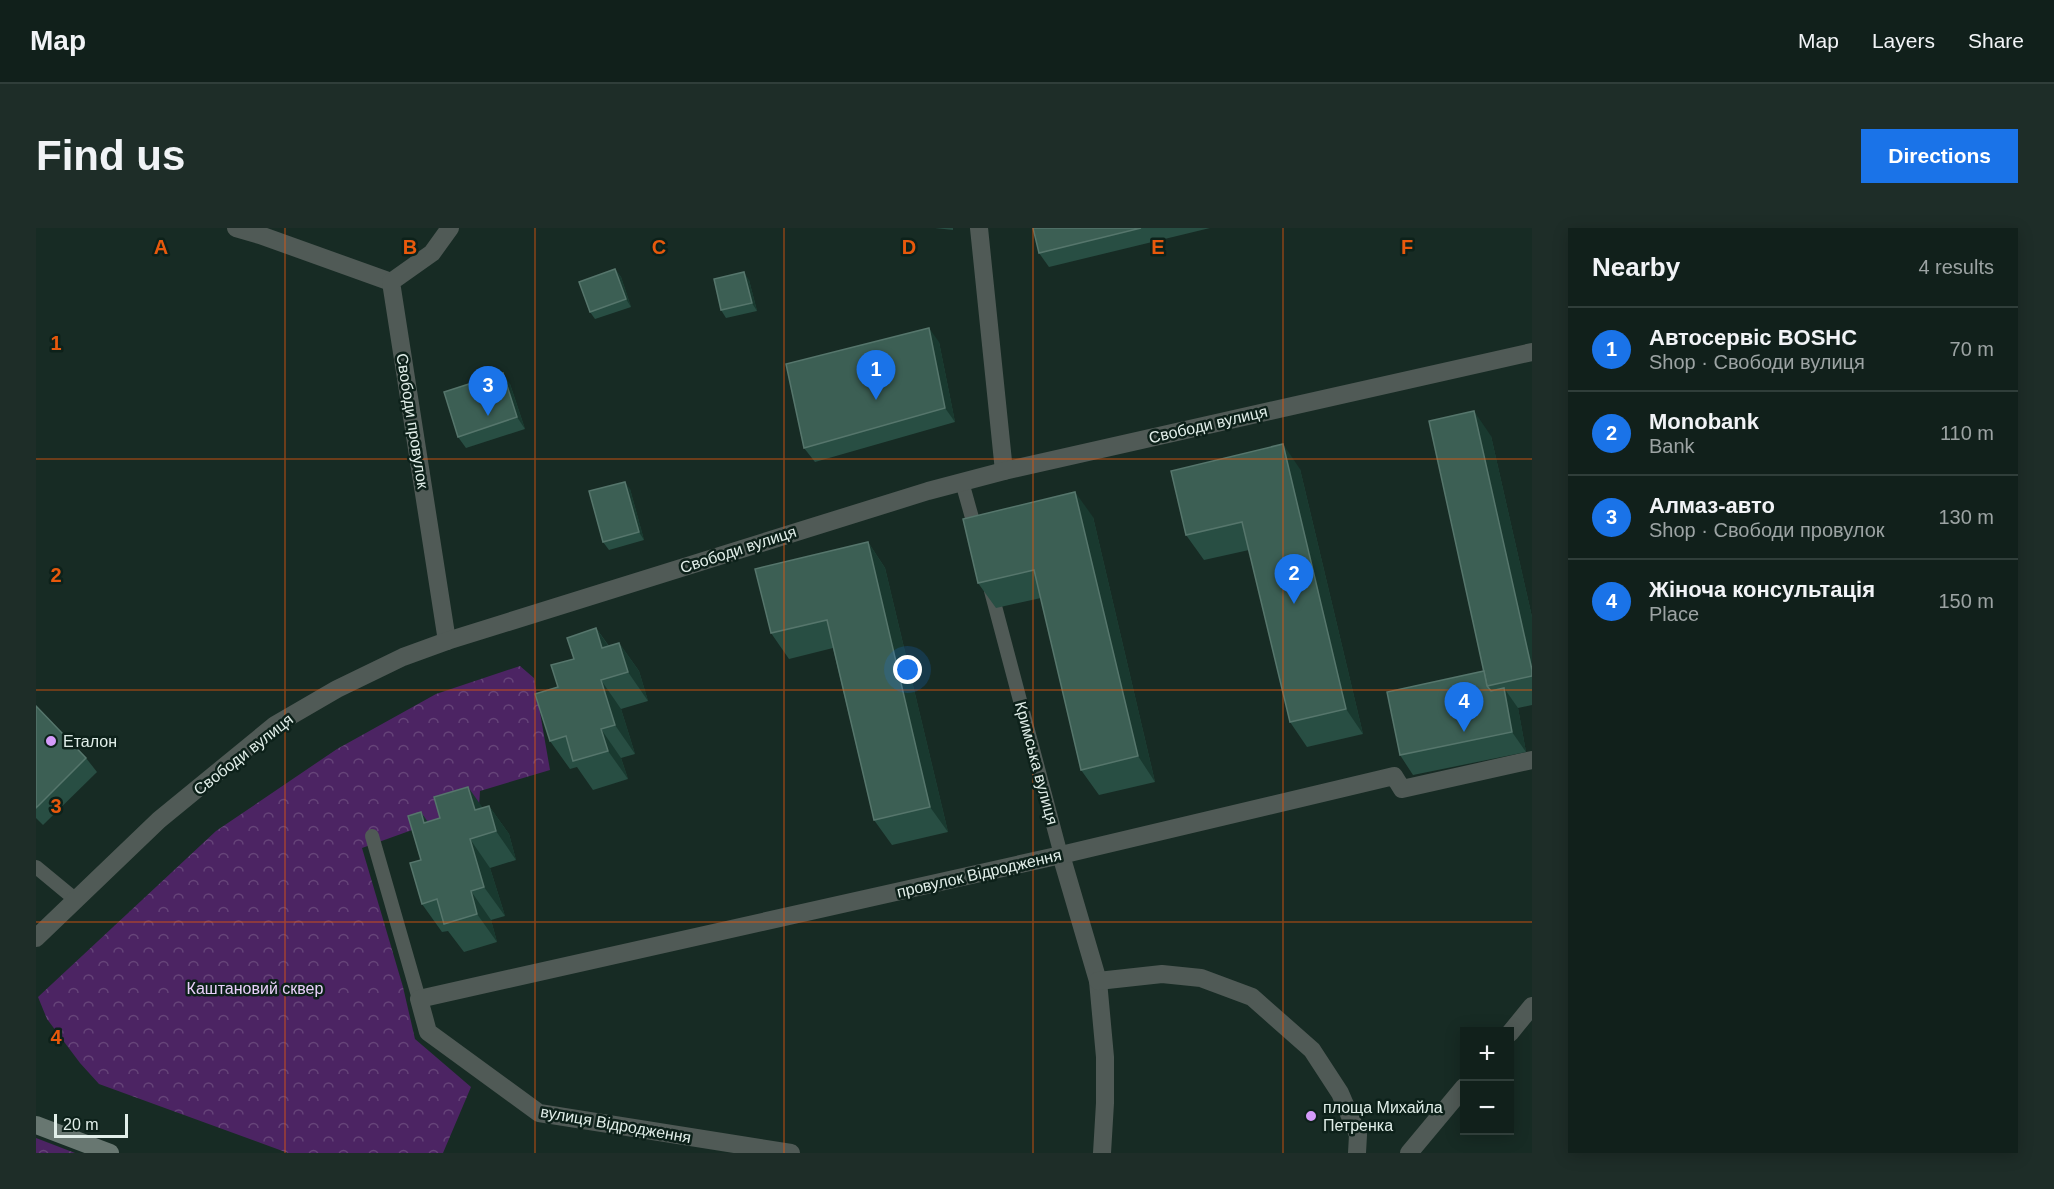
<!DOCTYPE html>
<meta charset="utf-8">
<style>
body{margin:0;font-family:Arial,sans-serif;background:#1e2d28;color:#f1f3f6}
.controls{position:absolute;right:18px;bottom:18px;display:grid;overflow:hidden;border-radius:0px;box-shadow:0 3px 15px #0003}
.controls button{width:54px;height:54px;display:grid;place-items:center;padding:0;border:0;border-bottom:2px solid #303e3a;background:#11201b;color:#f1f3f6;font:30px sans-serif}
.scale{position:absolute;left:18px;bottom:15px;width:74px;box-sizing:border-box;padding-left:6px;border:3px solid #e1eee9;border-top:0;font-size:16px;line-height:21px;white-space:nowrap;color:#e1eee9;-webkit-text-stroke:4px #0d211a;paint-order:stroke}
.you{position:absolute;left:872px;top:442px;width:21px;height:21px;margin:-15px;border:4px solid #fff;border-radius:50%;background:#1a73e8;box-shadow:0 0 0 9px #1a73e833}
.badge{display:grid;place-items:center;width:39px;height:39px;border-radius:50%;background:#1a73e8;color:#fff;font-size:20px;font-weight:700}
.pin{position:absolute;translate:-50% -50px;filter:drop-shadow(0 2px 3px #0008)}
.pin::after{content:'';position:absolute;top:32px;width:21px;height:18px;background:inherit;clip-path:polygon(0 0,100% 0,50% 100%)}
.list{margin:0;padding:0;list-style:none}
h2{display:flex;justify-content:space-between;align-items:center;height:78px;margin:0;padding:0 24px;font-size:26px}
h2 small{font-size:20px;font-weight:400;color:#9ca3a3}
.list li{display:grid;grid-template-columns:39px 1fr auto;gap:18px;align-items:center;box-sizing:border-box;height:84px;padding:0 24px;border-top:2px solid #303e3a}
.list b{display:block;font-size:22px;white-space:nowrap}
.list p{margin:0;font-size:20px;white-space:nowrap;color:#9ca3a3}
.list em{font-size:20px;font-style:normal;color:#9ca3a3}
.map{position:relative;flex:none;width:1496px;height:925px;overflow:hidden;border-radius:0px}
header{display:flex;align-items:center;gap:36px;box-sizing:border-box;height:84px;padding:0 30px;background:#11201b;border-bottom:2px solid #303e3a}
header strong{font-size:28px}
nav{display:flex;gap:33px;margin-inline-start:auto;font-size:21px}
.intro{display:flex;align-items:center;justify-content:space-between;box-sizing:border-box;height:144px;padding:0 36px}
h1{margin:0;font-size:42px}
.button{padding:15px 27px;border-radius:0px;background:#1a73e8;color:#fff;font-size:21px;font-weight:700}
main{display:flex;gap:36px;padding:0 36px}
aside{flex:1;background:#11201b;border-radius:0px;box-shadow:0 3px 15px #0003}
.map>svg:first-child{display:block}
.forest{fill:url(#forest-crowns)}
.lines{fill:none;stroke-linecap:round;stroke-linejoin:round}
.service{stroke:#505a56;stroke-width:14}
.minor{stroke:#505a56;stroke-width:18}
.tertiary{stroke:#505a56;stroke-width:18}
.secondary{stroke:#687771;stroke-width:18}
.wall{fill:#284e43}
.shaded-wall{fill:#19392f}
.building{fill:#3c5f54;stroke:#56766c;stroke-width:1.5}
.grid{fill:none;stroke:#e8590c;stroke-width:1.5;stroke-opacity:0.55}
.poi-dot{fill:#d59bfa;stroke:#0d211a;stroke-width:2}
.labels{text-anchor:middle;stroke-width:5;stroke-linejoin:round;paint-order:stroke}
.street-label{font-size:16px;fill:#e1eee9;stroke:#0d211a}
.poi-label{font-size:16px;fill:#e1eee9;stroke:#0d211a;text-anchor:start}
.park-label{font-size:16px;fill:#e9d0fa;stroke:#0d211a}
.grid-label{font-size:20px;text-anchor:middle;font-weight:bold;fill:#e8590c;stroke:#0d211a;stroke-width:5;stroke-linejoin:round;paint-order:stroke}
</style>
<header>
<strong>Map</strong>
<nav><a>Map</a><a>Layers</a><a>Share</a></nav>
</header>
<div class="intro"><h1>Find us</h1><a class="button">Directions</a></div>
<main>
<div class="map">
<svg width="1496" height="925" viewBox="0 0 1496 925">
<defs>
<pattern id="forest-crowns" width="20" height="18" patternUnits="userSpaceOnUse" patternTransform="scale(1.5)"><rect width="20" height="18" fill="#4c2463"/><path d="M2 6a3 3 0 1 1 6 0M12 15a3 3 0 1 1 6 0" fill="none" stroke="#664479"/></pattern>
</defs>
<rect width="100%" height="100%" fill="#172b24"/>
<g class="forest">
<polygon points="484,438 498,450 514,542 444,563 443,578 326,620 367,759 379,811 435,859 407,925 252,925 63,856 44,835 11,791 2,769 180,603 301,521 400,466"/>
<polygon points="0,910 39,925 0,925"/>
</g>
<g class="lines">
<g class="service">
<polyline points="926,254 940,304"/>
<polyline points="955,363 1025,627"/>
<polyline points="336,608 383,771"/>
<polyline points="0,639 40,672"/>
</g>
<g class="minor">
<polyline points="200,0 224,7 355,54"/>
<polyline points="943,0 968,243"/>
<polyline points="411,413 355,54 396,25 414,0"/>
<polyline points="1025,627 1062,753 1069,829 1069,875 1066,925"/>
<polyline points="1062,753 1126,746 1165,750 1216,769 1276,822 1304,865 1322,907 1321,925"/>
<polyline points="1474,805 1496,778"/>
<polyline points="755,925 503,885 392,804 383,771 1025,627 1358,548 1366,561 1496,532"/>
<polyline points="1373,925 1428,859"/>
</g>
<polyline class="tertiary" points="0,710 123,592 239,497 301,461 367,429 411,413 892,263 968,243 1496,124"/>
<polyline class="secondary" points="0,897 74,925"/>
</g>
<g class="wall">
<polygon points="899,0 917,0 917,2"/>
<polygon points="997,0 1174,0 1013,39 1003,25"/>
<polygon points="579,41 585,49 595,79 559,91 554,84"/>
<polygon points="713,52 721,83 690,90 685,82"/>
<polygon points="903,114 919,194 779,234 768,220"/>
<polygon points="474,156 489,201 430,220 422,209"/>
<polygon points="1455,208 1496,389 1496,477 1482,480 1490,524 1377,547 1364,527 1448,443"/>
<polygon points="1264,241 1327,506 1271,519 1254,494 1213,322 1168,332 1150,307"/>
<polygon points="594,261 608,312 573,322 567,314"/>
<polygon points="1057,289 1119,554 1063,567 1045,542 1005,370 960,380 942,355"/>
<polygon points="832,314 849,340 912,604 856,617 838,592 797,420 753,431 735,405"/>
<polygon points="560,400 573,418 583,415 603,443 612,473 585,481 599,526 585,530 592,551 557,562 541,539 534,541 514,513 522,459 538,431"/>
<polygon points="0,478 50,530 61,544 7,597 0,590"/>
<polygon points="453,578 473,606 480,632 454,640 469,688 455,692 461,714 428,724 412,703 406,704 386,676 385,632 392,594"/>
</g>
<g class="shaded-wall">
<polygon points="579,41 585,49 595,79 590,71"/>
<polygon points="708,44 713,52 721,83 716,75"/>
<polygon points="893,100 903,114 919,194 909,180"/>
<polygon points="467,145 474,156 489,201 481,189"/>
<polygon points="1438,183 1455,208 1496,389 1496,442"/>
<polygon points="1247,216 1264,241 1327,506 1310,481"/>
<polygon points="589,254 594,261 608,312 603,304"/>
<polygon points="1039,264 1057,289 1119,554 1102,528"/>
<polygon points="832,314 849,340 912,604 894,579"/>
<polygon points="560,400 580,429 566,420"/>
<polygon points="583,415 603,443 612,473 592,444"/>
<polygon points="565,452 585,481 599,526 579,497"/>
<polygon points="1468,460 1482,480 1490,524 1476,504"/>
<polygon points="565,501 585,530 592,551 572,523"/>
<polygon points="432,559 452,587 439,582"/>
<polygon points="453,578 473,606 480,632 460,603"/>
<polygon points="385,584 405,613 388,595"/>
<polygon points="434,611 454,640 469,688 448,659"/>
<polygon points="435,663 455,692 461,714 441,686"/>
</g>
<g class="building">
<polygon points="997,0 1105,0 1003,25"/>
<polygon points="579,41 590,71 554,84 543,54"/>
<polygon points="708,44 716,75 685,82 678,51"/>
<polygon points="893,100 909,180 768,220 750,136"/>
<polygon points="467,145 481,189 422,209 408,164"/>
<polygon points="1438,183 1496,442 1496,448 1451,458 1393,193"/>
<polygon points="1247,216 1310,481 1254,494 1206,294 1150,307 1135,243"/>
<polygon points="589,254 603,304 567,314 553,263"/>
<polygon points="1039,264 1102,528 1045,542 998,342 942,355 927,291"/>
<polygon points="832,314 894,579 838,592 791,392 735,405 719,341"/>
<polygon points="560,400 566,420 583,415 592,444 565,452 579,497 565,501 572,523 537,533 530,508 514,513 499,466 522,459 515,437 538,431 531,410"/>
<polygon points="1448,443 1451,458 1455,463 1468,460 1476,504 1364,527 1351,464"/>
<polygon points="0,478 50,530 0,580"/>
<polygon points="432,559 439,582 453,578 460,603 434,611 448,659 435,663 441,686 408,696 401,671 386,676 374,635 385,632 372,588 385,584 388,595 404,590 398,569"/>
</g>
<path class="grid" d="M 249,0 L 249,925M 499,0 L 499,925M 748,0 L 748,925M 997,0 L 997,925M 1247,0 L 1247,925M 0,231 L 1496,231M 0,462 L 1496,462M 0,694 L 1496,694"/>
<g class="poi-dot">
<circle cx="15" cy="513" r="6"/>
<circle cx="1275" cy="888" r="6"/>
</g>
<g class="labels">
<g class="street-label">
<text transform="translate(377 193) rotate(81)" y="6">Свободи провулок</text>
<text transform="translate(1172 196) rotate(-13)" y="6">Свободи вулиця</text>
<text transform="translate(702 321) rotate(-18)" y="6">Свободи вулиця</text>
<text transform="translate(207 526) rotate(-38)" y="6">Свободи вулиця</text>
<text transform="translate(1001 535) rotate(75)" y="6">Кримська вулиця</text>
<text transform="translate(943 645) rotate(-13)" y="6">провулок Відродження</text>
<text transform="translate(580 896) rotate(10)" y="6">вулиця Відродження</text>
</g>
<g class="poi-label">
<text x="27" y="519">Еталон</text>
<text x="1287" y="885">площа Михайла<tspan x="1287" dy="18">Петренка</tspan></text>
</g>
<g class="park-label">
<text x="219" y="766">Каштановий сквер</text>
</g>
</g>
<g class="grid-label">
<text x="125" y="26">A</text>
<text x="374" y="26">B</text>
<text x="623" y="26">C</text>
<text x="873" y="26">D</text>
<text x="1122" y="26">E</text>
<text x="1371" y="26">F</text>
<text x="20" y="122">1</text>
<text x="20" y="354">2</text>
<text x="20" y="585">3</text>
<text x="20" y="816">4</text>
</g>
</svg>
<div class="controls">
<button>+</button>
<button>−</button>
</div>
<div class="scale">20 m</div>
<div class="you"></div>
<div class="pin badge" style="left:840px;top:172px">1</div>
<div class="pin badge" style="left:1258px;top:376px">2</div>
<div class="pin badge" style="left:452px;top:188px">3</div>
<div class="pin badge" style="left:1428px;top:504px">4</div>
</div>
<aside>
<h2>Nearby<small>4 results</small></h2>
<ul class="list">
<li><span class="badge">1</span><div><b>Автосервіс BOSHC</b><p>Shop · Свободи вулиця</p></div><em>70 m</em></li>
<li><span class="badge">2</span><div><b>Monobank</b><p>Bank</p></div><em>110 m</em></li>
<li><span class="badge">3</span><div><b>Алмаз-авто</b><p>Shop · Свободи провулок</p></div><em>130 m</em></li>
<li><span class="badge">4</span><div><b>Жіноча консультація</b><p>Place</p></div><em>150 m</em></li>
</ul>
</aside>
</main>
